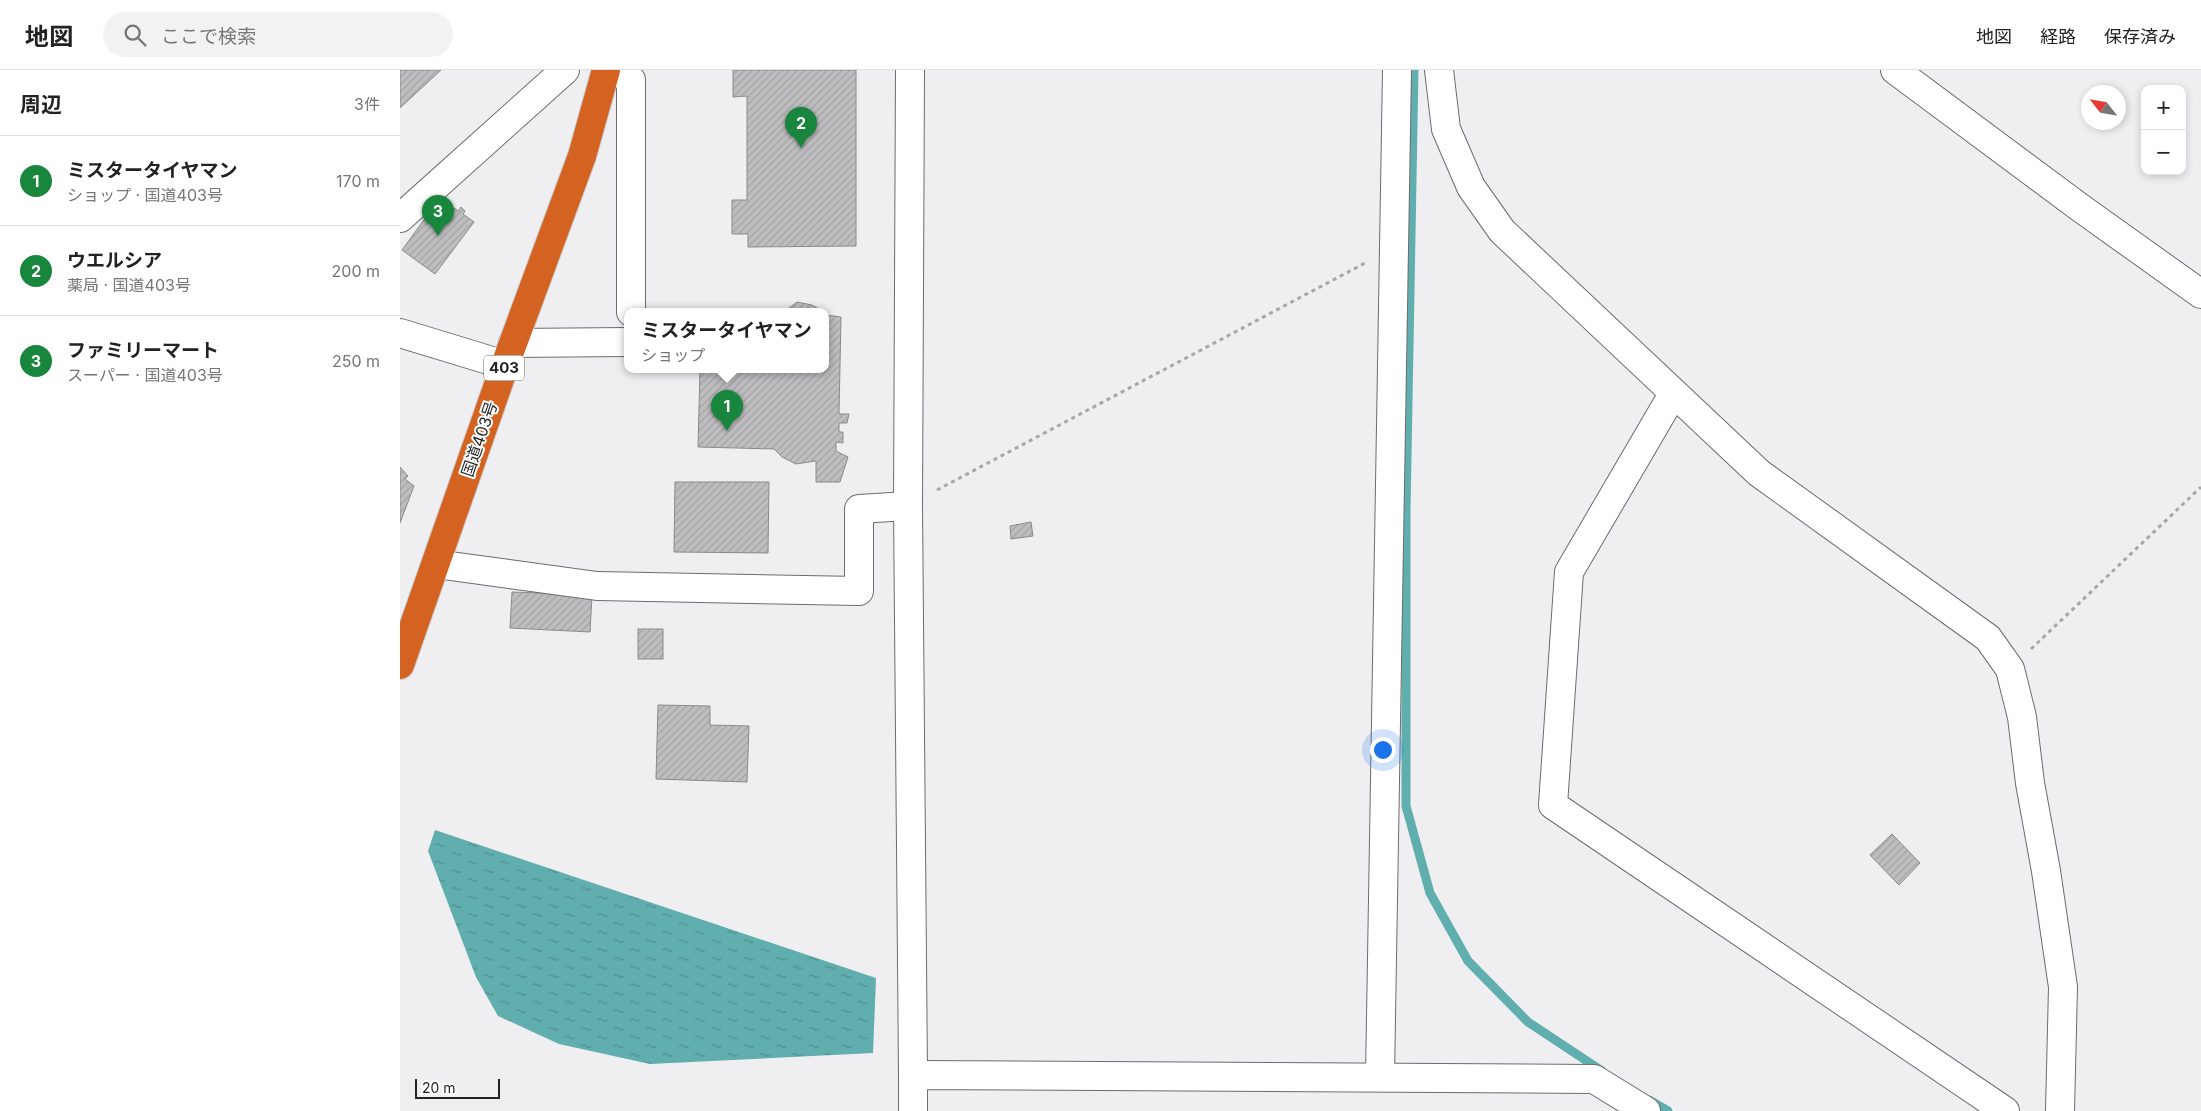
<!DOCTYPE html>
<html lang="ja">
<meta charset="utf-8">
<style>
body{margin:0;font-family:Inter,"Noto Sans JP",sans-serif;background:#f2f2f2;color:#222}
.controls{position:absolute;right:15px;top:15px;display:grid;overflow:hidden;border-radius:10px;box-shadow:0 2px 8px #0003}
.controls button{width:45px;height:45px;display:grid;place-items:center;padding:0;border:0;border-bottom:1px solid #e0e0e0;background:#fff;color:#222;font:25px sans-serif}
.compass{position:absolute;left:1681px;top:15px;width:45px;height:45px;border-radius:50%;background:#fff;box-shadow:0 2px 8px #0003;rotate:301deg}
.scale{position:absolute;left:15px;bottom:12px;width:85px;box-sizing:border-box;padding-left:5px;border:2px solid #242425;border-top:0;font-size:14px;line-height:18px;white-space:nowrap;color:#242425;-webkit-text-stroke:4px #fff;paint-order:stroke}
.you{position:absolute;left:982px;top:679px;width:18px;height:18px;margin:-12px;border:4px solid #fff;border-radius:50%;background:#1a73e8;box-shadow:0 0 0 8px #1a73e833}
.badge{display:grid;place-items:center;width:32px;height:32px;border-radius:50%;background:#18863d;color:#fff;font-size:16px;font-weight:700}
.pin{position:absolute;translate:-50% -41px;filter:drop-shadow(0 1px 2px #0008)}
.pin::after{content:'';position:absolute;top:26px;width:18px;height:15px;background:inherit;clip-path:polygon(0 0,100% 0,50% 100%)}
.popup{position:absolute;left:224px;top:238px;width:205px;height:65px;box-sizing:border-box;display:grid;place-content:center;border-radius:10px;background:#fff;filter:drop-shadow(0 1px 4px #0005);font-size:16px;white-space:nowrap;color:#767676}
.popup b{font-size:19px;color:#222}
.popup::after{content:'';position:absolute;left:50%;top:100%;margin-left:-10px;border:10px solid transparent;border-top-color:#fff}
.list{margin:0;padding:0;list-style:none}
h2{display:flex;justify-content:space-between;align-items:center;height:65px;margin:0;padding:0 20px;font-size:21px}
h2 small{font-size:16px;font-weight:400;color:#767676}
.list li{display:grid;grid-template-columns:32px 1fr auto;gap:15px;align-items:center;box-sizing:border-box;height:90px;padding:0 20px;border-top:1px solid #e0e0e0}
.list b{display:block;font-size:19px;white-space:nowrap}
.list p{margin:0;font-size:16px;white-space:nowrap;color:#767676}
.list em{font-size:16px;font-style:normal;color:#767676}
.icon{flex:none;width:28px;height:28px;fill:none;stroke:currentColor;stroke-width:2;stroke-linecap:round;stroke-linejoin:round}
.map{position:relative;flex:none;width:1801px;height:1041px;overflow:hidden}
header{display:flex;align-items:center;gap:30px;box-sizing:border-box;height:70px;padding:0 25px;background:#fff;border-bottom:1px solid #e0e0e0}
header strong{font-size:24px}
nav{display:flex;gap:28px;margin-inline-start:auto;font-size:18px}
.search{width:350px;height:45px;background:#f2f2f2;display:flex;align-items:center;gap:12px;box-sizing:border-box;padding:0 18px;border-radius:28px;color:#767676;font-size:19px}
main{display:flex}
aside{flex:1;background:#fff}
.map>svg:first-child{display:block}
.water{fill:url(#water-ripples)}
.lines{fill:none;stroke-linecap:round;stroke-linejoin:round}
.stream{stroke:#61aeaf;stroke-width:9}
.building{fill:url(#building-hatch);stroke:#8a8a8c}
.minor-casing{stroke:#6b6c6d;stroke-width:30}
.highway-casing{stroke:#cacacb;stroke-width:30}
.path{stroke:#a7a7a8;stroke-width:3;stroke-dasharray:4 4;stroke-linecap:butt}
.minor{stroke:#fff;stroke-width:28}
.highway{stroke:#d46221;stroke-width:28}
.labels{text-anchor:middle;stroke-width:4;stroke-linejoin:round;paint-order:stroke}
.shield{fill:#fff;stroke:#666;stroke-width:1}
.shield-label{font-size:15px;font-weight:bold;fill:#242425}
.street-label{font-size:16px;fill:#242425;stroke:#fff}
</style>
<header>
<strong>地図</strong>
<div class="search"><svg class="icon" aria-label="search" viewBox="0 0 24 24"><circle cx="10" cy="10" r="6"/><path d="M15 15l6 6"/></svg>ここで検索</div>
<nav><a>地図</a><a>経路</a><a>保存済み</a></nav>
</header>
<main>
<aside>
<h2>周辺<small>3件</small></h2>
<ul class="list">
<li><span class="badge">1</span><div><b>ミスタータイヤマン</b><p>ショップ · 国道403号</p></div><em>170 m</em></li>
<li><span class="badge">2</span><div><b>ウエルシア</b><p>薬局 · 国道403号</p></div><em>200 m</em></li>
<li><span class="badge">3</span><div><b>ファミリーマート</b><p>スーパー · 国道403号</p></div><em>250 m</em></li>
</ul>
</aside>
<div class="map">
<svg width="1801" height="1041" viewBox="0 0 1801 1041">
<defs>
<pattern id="water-ripples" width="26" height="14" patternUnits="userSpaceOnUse" patternTransform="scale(1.25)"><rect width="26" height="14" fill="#61aeaf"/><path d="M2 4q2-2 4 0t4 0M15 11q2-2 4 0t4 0" fill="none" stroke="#508d8e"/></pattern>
<pattern id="building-hatch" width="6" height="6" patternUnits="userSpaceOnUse" patternTransform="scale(1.25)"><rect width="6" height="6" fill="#bebec0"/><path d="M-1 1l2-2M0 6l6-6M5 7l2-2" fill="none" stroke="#a3a3a5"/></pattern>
</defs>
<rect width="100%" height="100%" fill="#efeff1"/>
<polygon class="water" points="35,760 476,908 473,983 250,994 159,974 98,946 76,907 28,781"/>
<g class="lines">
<g class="stream">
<polyline points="1014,0 1006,442 1006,736 1030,823 1068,891 1128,952 1202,1001"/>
<polyline points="1249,1030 1268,1041"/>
</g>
</g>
<g class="building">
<polygon points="0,0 41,0 0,38"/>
<polygon points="333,0 456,0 456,176 348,177 348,164 332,164 332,130 347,130 347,26 333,27"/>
<polygon points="40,128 58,141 61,137 65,141 63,144 74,152 35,204 2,180"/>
<polygon points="397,232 412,235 424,242 384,242"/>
<polygon points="426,245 441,247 439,344 449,344 447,353 439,353 439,362 443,362 443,373 436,372 436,381 448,387 440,412 416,412 416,391 396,394 382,387 374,379 298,377 300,300 426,300"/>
<polygon points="0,397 8,406 5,409 14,416 0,453"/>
<polygon points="275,412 369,412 368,483 274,482"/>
<polygon points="631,452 633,466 611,469 610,456"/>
<polygon points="112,522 192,525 190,562 110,558"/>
<rect x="238" y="559" width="25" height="30"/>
<polygon points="258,635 310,636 310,655 349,656 347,712 256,709"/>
<polygon points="1492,764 1520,793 1499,815 1470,785"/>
</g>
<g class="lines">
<defs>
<g id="minor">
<polyline points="216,0 231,10 231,242"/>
<polyline points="510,0 508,436 513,1005"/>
<polyline points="1039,0 1046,59 1071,117 1102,161 1359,403 1588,568 1610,599 1622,647 1630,713 1646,801 1663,917 1660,1041"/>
<polyline points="1495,0 1682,139 1801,224"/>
<polyline points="0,148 165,0"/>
<polyline points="0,263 105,295"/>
<polyline points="113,273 228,272"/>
<polyline points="1273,324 1169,502 1153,735 1605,1041"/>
<polyline points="36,494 197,516 459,521 459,439 508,436"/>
<polyline points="980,1007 997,0"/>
<polyline points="513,1041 513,1005 1194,1009 1246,1041"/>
</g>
<polyline id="highway" points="0,595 105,295 182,86 206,0"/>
</defs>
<use href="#minor" class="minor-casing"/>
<use href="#highway" class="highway-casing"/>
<g class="path">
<polyline points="537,420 967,192"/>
<polyline points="1631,579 1801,417"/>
</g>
<use href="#minor" class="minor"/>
<use href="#highway" class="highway"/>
</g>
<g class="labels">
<rect class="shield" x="84" y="285.5" width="40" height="25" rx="4"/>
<g class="shield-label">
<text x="104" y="303">403</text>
</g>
<g class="street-label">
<text transform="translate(79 369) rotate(-71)" y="6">国道403号</text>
</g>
</g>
</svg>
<div class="controls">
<button>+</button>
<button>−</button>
</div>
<svg class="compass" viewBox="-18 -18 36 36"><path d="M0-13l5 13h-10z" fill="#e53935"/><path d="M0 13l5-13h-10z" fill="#767676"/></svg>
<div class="scale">20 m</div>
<div class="you"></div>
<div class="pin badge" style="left:327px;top:361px">1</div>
<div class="popup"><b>ミスタータイヤマン</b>ショップ</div>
<div class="pin badge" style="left:401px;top:78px">2</div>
<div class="pin badge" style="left:38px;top:166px">3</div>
</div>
</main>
